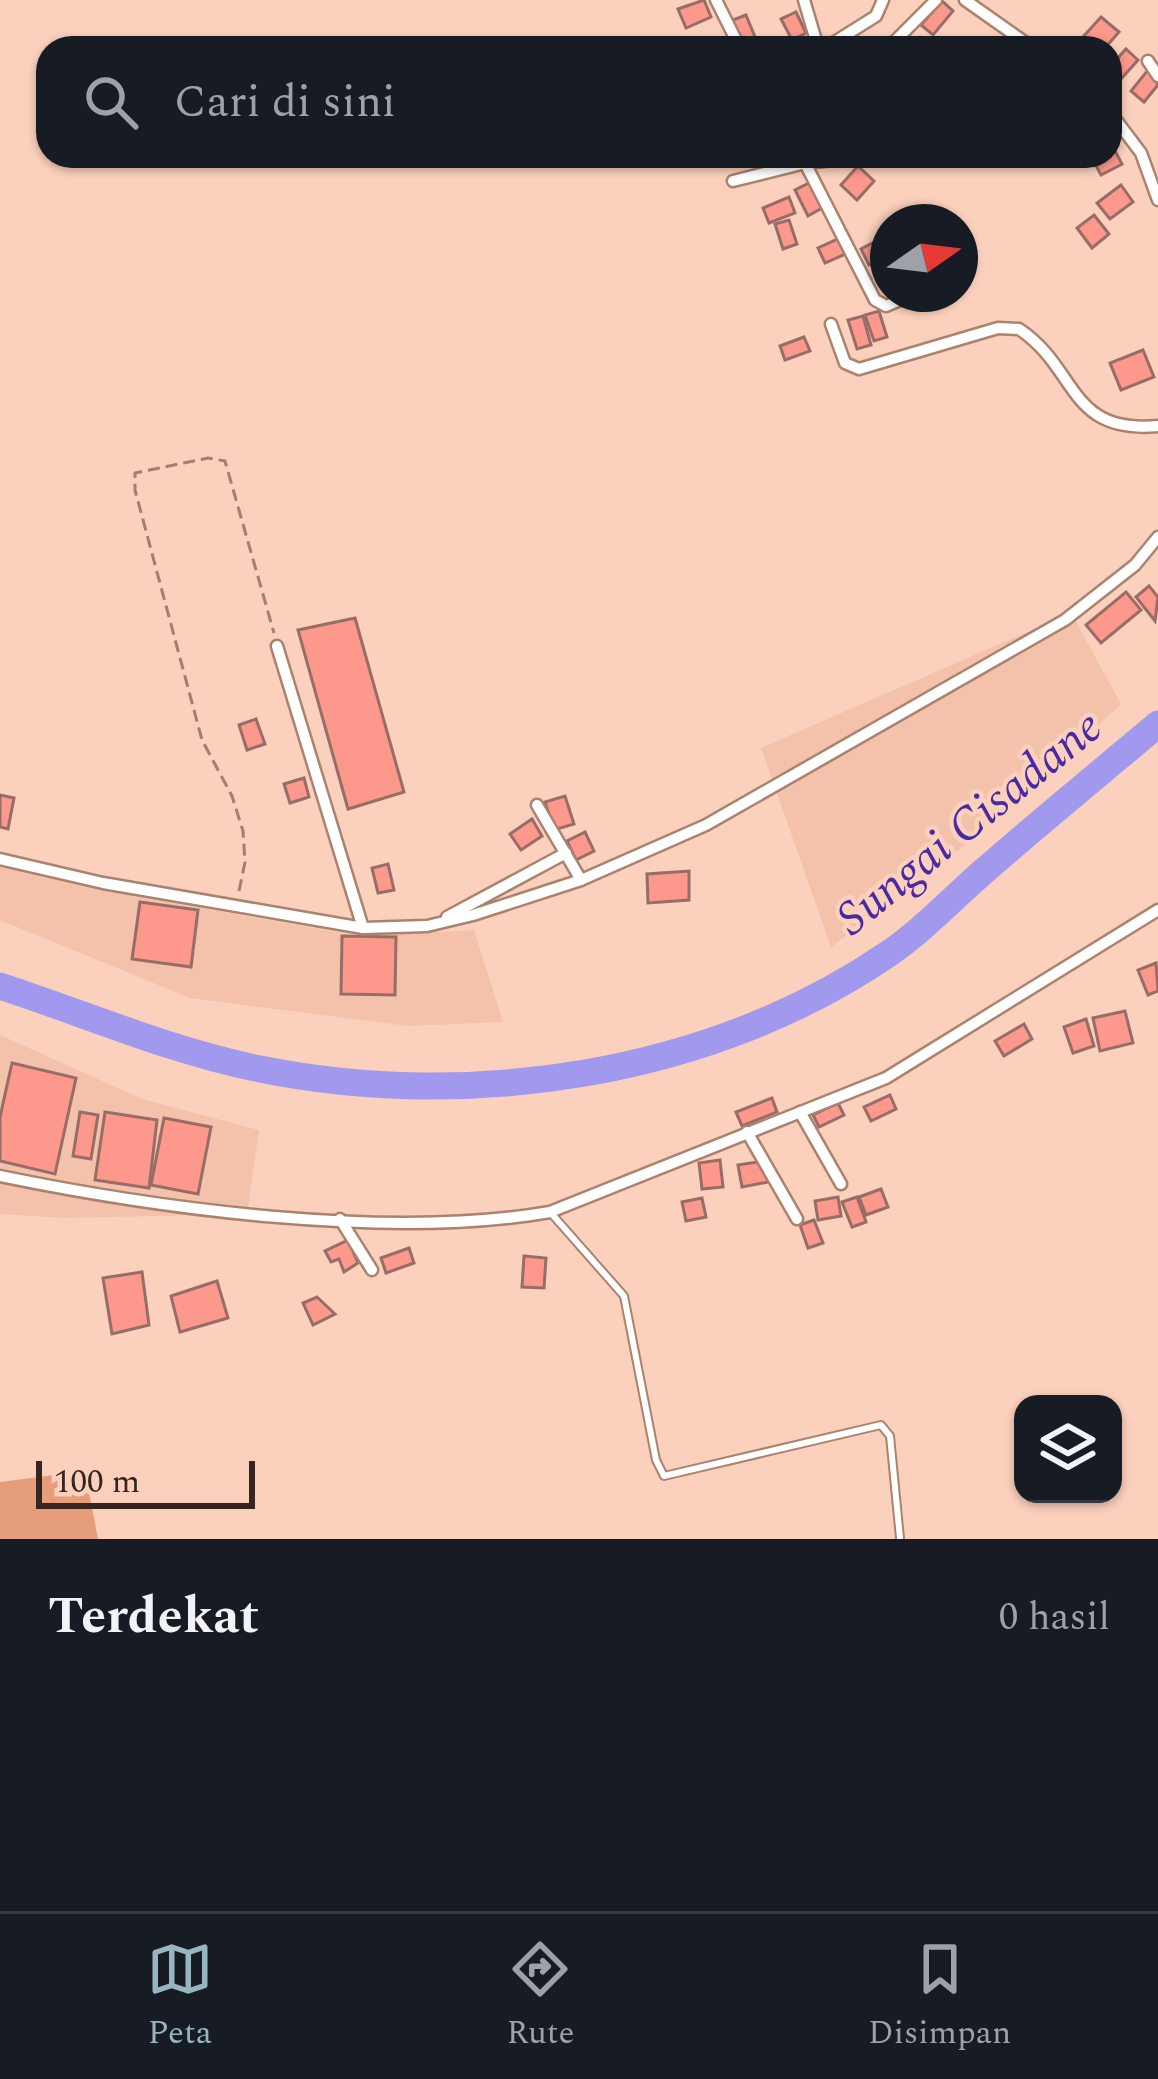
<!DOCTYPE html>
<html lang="id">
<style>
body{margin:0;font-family:Spectral,serif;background:#20242c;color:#f1f3f6}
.controls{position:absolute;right:36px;bottom:36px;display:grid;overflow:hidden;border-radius:24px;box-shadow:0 3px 9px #0004}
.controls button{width:108px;height:108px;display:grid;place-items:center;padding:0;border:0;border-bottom:3px solid #363941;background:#171b24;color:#f1f3f6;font:60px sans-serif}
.compass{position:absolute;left:870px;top:204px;width:108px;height:108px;border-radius:50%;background:#171b24;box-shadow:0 3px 9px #0004;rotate:76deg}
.scale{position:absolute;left:36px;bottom:30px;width:219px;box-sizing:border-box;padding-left:12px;border:6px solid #35251e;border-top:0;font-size:33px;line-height:42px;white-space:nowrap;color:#35251e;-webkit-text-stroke:9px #fbd0bc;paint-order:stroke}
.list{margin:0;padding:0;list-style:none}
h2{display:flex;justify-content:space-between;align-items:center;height:156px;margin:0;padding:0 48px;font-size:51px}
h2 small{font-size:39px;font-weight:400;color:#9ea1a6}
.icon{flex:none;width:66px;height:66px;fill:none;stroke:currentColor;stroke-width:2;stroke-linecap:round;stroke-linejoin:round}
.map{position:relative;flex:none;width:1158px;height:1539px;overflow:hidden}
.search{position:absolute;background:#171b24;box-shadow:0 3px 9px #0004;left:36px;right:36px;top:36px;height:132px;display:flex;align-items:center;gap:30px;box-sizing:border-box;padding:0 42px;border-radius:36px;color:#9ea1a6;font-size:45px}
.sheet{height:372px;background:#171b24}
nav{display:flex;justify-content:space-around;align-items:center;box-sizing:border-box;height:168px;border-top:3px solid #363941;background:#171b24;font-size:33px;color:#9ea1a6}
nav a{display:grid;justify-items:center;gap:6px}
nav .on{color:#99b4c1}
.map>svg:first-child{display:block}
.built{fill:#f4c2aa}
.green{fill:#e69e7a}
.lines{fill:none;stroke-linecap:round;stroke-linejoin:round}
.river{stroke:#a199ee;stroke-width:27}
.building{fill:#fc988c;stroke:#986d67;stroke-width:3}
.lane-casing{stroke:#aa8370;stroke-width:10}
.street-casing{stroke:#aa8370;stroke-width:15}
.path{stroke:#9f8072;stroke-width:3;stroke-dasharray:12 6;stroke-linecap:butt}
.lane{stroke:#fff;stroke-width:6}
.street{stroke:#fff;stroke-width:10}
.labels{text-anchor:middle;stroke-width:9;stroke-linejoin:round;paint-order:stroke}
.water-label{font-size:48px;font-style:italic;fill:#4a29a4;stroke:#fbd0bc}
</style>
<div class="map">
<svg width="1158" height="1539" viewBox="0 0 1158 1539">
<rect width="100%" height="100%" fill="#fbd0bc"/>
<g class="built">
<polygon points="1071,613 1121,704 987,828 831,947 761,748"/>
<polygon points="0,865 138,897 359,936 474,930 503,1022 408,1026 190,998 0,920"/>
<polygon points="0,1035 142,1099 259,1130 247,1214 64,1218 0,1214"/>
</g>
<polygon class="green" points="85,1471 98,1539 0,1539 0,1482"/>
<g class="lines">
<path class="river" d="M 0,986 C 86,1014 170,1051 260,1069 C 468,1111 710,1076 888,954 C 922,931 953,898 984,871 C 1041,821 1100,773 1158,724"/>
</g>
<g class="building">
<polygon points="704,0 711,17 686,28 678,9"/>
<polygon points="942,1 953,11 933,35 921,25"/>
<polygon points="796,12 806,33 792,40 781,19"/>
<polygon points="746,15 757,42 741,48 730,21"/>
<polygon points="1101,17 1119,32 1105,48 1073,48"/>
<polygon points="1126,49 1138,60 1121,79 1110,67"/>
<polygon points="1148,70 1158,85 1144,102 1131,91"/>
<polygon points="1114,149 1122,164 1101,175 1093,160"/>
<polygon points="858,166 874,181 857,200 841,185"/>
<polygon points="811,182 824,207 808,216 795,190"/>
<polygon points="1121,185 1133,202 1110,219 1097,203"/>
<polygon points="789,197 795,213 769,223 763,208"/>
<polygon points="1094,215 1109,234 1092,248 1077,228"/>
<polygon points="789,220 797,244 783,249 775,224"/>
<polygon points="842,237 850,252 825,263 818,248"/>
<polygon points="884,237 888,256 869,265 861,249"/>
<polygon points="879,311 887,337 874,341 865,315"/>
<polygon points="863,316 871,345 857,349 848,320"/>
<polygon points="804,337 810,351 785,360 780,346"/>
<polygon points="1143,350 1154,377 1121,390 1110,363"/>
<polygon points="1149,586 1158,597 1155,621 1136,597"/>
<polygon points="1126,592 1141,610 1101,643 1086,625"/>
<polygon points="355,618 404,792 348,809 298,630"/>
<polygon points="256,719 265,744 247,750 239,725"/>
<polygon points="304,778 309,797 290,803 284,784"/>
<polygon points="0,795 14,798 8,829 0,827"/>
<polygon points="565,796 574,824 554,830 545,802"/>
<polygon points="532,819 542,836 521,850 510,834"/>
<polygon points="585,832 594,851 576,860 567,841"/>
<polygon points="388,864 394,890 378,893 372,868"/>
<polygon points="689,871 689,900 648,903 647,874"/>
<polygon points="140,902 198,910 191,967 132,959"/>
<polygon points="342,936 396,937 395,995 341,994"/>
<polygon points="1156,963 1158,991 1148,995 1138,970"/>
<polygon points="1125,1011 1133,1043 1100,1051 1093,1018"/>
<polygon points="1086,1019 1094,1046 1073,1053 1064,1027"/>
<polygon points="1024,1024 1032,1039 1004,1056 995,1041"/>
<polygon points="12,1063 76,1078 55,1174 0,1161 0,1117"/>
<polygon points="890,1095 896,1109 871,1121 864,1107"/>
<polygon points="772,1098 777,1112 742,1126 736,1112"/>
<polygon points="838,1103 844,1115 819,1127 813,1115"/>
<polygon points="80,1112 98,1115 91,1159 73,1156"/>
<polygon points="105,1112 157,1120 149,1188 95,1180"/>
<polygon points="164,1118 211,1127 198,1194 151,1185"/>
<polygon points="720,1160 723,1187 702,1189 699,1163"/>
<polygon points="764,1161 768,1182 742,1187 738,1165"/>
<polygon points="881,1189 888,1207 866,1215 859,1197"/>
<polygon points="838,1197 841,1216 818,1220 815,1201"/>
<polygon points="857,1197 866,1222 852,1227 842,1202"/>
<polygon points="702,1198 706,1217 686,1221 682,1202"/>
<polygon points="814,1220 823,1243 808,1248 800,1225"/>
<polygon points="348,1240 358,1263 344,1272 339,1259 331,1262 325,1251"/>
<polygon points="409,1248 414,1263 386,1273 381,1258"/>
<polygon points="524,1256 546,1258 544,1288 522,1287"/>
<polygon points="142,1272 149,1325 112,1334 103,1278"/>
<polygon points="217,1281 228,1318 180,1332 171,1296"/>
<polygon points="317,1297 335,1314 313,1325 303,1303"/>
</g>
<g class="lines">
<defs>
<polyline id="lane" points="550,1212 624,1296 656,1460 664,1476 881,1425 890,1436 900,1538"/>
<g id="street">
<polyline points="716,0 740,48"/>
<polyline points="804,0 817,44 825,48 876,16 883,0"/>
<polyline points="965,0 1033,48"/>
<polyline points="888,48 936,0"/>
<polyline points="1148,61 1158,76"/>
<polyline points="1110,112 1141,153 1158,200"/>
<polyline points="805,163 875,300 886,306 914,294"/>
<polyline points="733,181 805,163 872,156"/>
<path d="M 831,324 L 845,363 L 859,369 L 998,328 L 1019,329 C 1079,369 1067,434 1158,426"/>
<polyline points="277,646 363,928"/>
<polyline points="537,805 581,880"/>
<polyline points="0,859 103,883 363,928 427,926 473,915 581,880 706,825 1065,620 1135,565 1158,537"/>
<polyline points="447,917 566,853"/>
<polyline points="800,1112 841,1184"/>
<polyline points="747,1132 797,1219"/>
<path d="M 0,1176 C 160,1209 389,1240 550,1212 L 886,1078 L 1158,910"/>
<polyline points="340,1219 372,1270"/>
</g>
</defs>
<use href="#lane" class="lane-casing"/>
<use href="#street" class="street-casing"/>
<polyline class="path" points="239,891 245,862 243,831 232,796 202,740 135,490 135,473 208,458 225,461 274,633"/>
<use href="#lane" class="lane"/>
<use href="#street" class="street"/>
</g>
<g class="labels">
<g class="water-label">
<text transform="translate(968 821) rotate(-39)" y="17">Sungai Cisadane</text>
</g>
</g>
</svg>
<div class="controls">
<button><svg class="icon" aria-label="layers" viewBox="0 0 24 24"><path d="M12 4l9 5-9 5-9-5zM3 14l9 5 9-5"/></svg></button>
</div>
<svg class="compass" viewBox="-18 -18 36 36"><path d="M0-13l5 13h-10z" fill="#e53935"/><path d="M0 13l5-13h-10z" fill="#9ea1a6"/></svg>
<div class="scale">100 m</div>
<div class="search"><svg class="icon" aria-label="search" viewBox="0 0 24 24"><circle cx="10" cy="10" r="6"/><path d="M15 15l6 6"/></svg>Cari di sini</div>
</div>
<section class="sheet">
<h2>Terdekat<small>0 hasil</small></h2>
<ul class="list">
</ul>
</section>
<nav>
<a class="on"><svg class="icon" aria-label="map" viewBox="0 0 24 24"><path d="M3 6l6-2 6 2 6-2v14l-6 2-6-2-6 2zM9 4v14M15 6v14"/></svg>Peta</a>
<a><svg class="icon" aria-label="directions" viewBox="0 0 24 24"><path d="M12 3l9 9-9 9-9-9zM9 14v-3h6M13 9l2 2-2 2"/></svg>Rute</a>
<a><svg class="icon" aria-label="saved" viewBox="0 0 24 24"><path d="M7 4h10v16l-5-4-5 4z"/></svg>Disimpan</a>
</nav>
